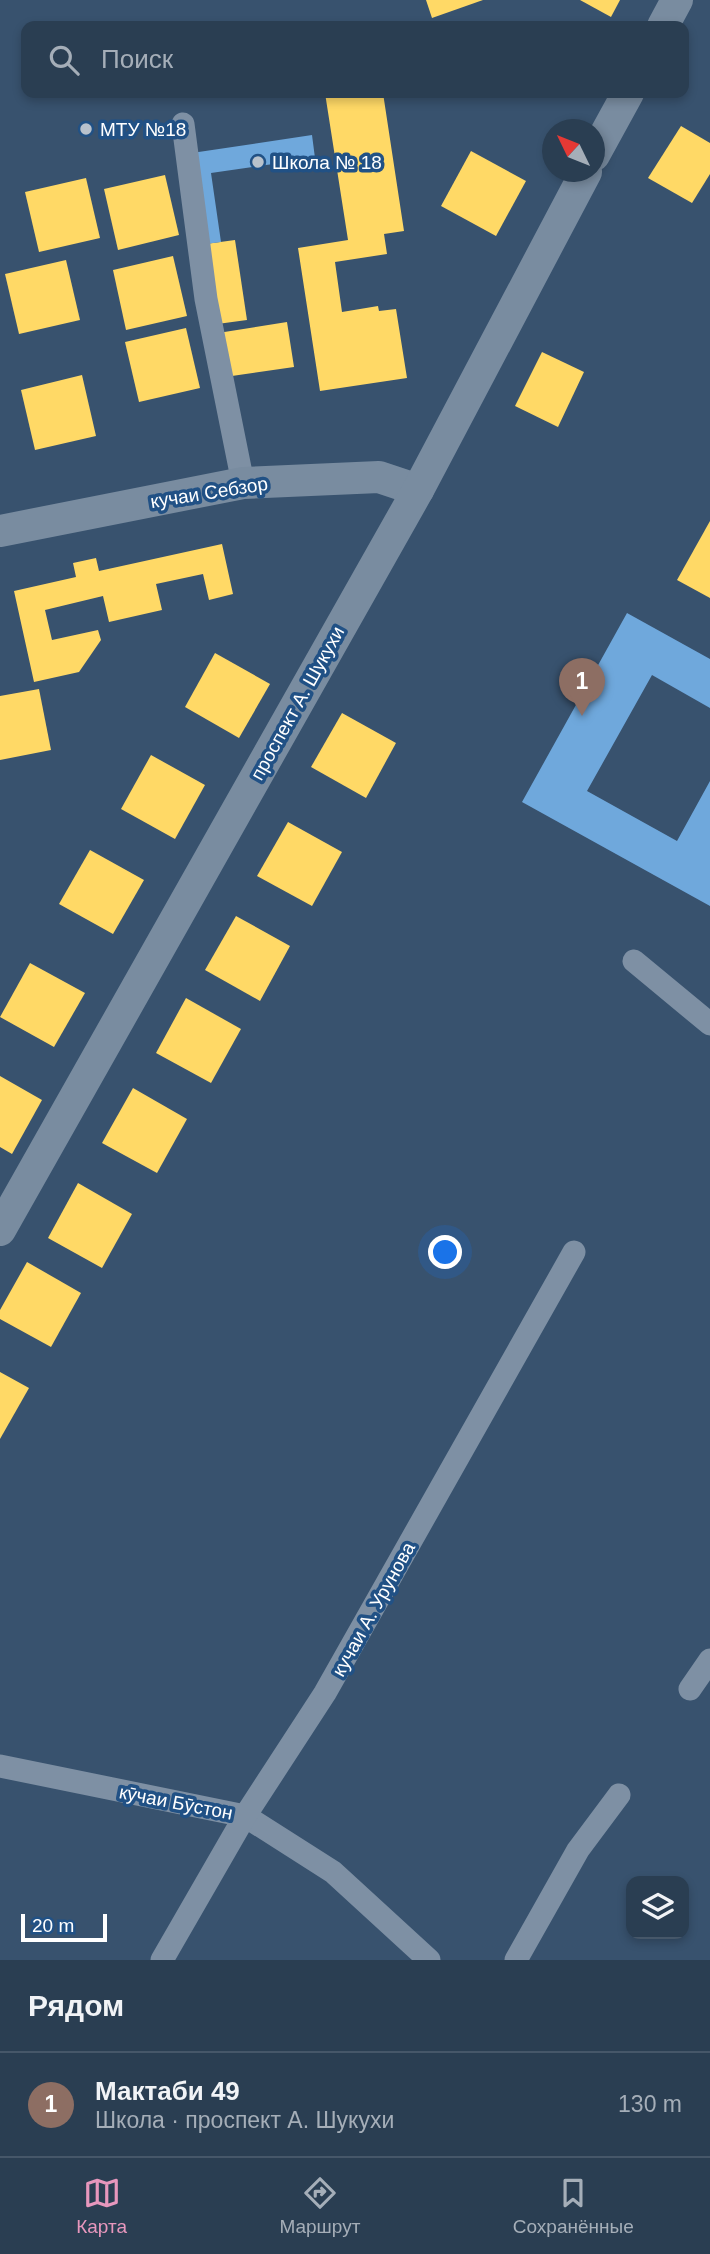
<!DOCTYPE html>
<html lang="ru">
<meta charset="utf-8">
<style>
body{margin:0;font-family:Arial,sans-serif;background:#324559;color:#f1f3f6}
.controls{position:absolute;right:21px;bottom:21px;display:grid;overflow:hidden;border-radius:14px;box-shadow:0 4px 10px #0003}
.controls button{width:63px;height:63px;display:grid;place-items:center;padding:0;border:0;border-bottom:2px solid #465769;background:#2a3e52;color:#f1f3f6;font:35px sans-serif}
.compass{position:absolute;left:542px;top:119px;width:63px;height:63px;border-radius:50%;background:#2a3e52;box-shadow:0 4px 10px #0003;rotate:313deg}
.scale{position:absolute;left:21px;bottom:18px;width:86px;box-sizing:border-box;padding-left:7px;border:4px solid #fff;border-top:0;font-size:19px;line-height:24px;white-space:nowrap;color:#fff;-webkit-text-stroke:5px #215185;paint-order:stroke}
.you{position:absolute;left:446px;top:1253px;width:24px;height:24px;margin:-18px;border:5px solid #fff;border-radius:50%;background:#1a73e8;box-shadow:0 0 0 10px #1a73e833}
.badge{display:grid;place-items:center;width:46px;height:46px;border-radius:50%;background:#e797bd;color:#fff;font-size:23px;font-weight:700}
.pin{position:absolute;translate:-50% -58px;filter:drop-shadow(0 2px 4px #0008)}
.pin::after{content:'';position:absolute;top:37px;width:24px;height:21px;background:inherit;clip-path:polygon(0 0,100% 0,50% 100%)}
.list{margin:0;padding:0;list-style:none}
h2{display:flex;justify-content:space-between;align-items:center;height:91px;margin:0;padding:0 28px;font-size:30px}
h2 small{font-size:23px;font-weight:400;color:#a5aeb8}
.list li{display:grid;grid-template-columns:46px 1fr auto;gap:21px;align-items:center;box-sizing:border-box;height:105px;padding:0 28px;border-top:2px solid #465769}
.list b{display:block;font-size:26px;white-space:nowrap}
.list p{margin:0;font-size:23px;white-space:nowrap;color:#a5aeb8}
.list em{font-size:23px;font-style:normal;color:#a5aeb8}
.icon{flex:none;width:38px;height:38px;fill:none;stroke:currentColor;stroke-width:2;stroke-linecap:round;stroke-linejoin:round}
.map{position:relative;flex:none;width:710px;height:1960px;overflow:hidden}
.search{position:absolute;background:#2a3e52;box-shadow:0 4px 10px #0003;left:21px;right:21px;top:21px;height:77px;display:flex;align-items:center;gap:18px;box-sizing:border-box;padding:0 24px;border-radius:14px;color:#a5aeb8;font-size:26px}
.sheet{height:196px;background:#2a3e52}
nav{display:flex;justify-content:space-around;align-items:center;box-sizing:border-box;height:98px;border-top:2px solid #465769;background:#2a3e52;font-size:19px;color:#a5aeb8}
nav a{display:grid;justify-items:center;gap:4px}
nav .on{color:#e797bd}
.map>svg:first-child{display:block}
.homes{fill:#ffd966}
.schools{fill:#6fa8dc}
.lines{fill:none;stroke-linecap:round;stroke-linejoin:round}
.minor{stroke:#7e90a4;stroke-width:23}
.secondary{stroke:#798ca0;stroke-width:32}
.poi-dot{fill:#b9c2cc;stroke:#215185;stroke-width:2.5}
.labels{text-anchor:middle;stroke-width:7;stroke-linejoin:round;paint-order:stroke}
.poi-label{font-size:19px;fill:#fff;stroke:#215185;text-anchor:start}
.street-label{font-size:19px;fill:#fff;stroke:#215185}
</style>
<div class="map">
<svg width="710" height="1960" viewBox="0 0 710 1960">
<rect width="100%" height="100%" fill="#38526e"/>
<g class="homes">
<polygon points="426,0 483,0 432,18"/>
<polygon points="580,0 620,0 611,17"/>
<polygon points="325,93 383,93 404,231 384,234 387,254 335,262 342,312 378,306 379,311 396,309 407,378 320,391 298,248 348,240"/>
<polygon points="681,126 710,143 710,174 692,203 648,178"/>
<polygon points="471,151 526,181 496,236 441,206"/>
<polygon points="165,175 179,235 118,250 104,189"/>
<polygon points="86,178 100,238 39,252 25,192"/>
<polygon points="235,240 247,320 210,325 198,245"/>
<polygon points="173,256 187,316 126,330 113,270"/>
<polygon points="66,260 80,320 19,334 5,274"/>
<polygon points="287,322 294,367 225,377 218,333"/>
<polygon points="186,328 200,388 139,402 125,342"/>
<polygon points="542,352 584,372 558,427 515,406"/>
<polygon points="82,375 96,436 35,450 21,390"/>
<polygon points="710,521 710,598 677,580"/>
<polygon points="222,544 233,594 209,600 203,574 156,584 162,610 109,622 103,596 45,610 52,640 98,630 101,640 79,672 34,682 14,591 76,577 73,563 96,558 99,571"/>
<polygon points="215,653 270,684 239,738 185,707"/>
<polygon points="39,689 51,750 0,760 0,696"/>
<polygon points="342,713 396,743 366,798 311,767"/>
<polygon points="151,755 205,785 175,839 121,809"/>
<polygon points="288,822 342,852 312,906 257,876"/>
<polygon points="90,850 144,880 113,934 59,904"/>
<polygon points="236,916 290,946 260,1001 205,970"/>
<polygon points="30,963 85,993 54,1047 0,1017"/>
<polygon points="186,998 241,1029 211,1083 156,1053"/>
<polygon points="0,1076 42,1100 12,1154 0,1147"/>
<polygon points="133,1088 187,1119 157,1173 102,1143"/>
<polygon points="78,1183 132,1214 102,1268 48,1238"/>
<polygon points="27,1262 81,1293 51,1347 0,1319 0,1310"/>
<polygon points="0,1372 29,1388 0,1439"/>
</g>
<g class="schools">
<polygon points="312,135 315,158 211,173 221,242 198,245 185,154"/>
<polygon points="627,613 710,659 710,708 652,675 587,791 677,841 710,781 710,906 522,802"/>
</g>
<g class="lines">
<g class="minor">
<polyline points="183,124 206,299 243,483"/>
<polyline points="634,961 710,1024"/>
<polyline points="690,1689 710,1660"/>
<polyline points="0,1766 245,1816 333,1872 429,1960"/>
<polyline points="162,1960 245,1816 325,1693 574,1252"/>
<polyline points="516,1960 578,1850 619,1795"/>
</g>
<g class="secondary">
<polyline points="663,26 677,0"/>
<polyline points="594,155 628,93"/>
<polyline points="0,531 243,483 379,477 418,490"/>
<polyline points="0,1230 418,490 586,172"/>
</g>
</g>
<g class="poi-dot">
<circle cx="86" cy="129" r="7"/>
<circle cx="258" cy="162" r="7"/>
</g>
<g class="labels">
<g class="poi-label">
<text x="100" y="136">МТУ №18</text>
<text x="272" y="169">Школа № 18</text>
</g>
<g class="street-label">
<text transform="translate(209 492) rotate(-9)" y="7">кучаи Себзор</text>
<text transform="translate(297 703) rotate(-61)" y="7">проспект А. Шукухи</text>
<text transform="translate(373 1609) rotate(-61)" y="7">кучаи А. Урунова</text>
<text transform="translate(176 1802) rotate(11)" y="7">кӯчаи Бӯстон</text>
</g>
</g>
</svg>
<div class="controls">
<button><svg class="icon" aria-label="layers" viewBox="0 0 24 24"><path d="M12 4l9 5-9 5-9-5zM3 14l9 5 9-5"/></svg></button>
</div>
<svg class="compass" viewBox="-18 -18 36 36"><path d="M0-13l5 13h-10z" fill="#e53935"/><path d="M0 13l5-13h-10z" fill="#a5aeb8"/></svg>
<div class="scale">20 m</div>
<div class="you"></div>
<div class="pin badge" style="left:582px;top:716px;background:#8d6e63">1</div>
<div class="search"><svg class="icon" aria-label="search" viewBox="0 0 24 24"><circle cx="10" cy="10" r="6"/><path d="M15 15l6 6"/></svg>Поиск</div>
</div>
<section class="sheet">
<h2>Рядом<small></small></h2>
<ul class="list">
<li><span class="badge" style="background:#8d6e63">1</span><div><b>Мактаби 49</b><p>Школа · проспект А. Шукухи</p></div><em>130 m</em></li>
</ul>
</section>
<nav>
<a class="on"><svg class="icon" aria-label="map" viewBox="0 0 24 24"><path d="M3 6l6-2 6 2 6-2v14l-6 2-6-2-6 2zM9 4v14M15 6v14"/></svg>Карта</a>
<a><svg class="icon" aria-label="directions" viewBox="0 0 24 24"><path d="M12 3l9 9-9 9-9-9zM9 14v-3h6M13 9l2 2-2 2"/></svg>Маршрут</a>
<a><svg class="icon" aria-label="saved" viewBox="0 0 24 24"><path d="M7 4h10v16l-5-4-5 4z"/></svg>Сохранённые</a>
</nav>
